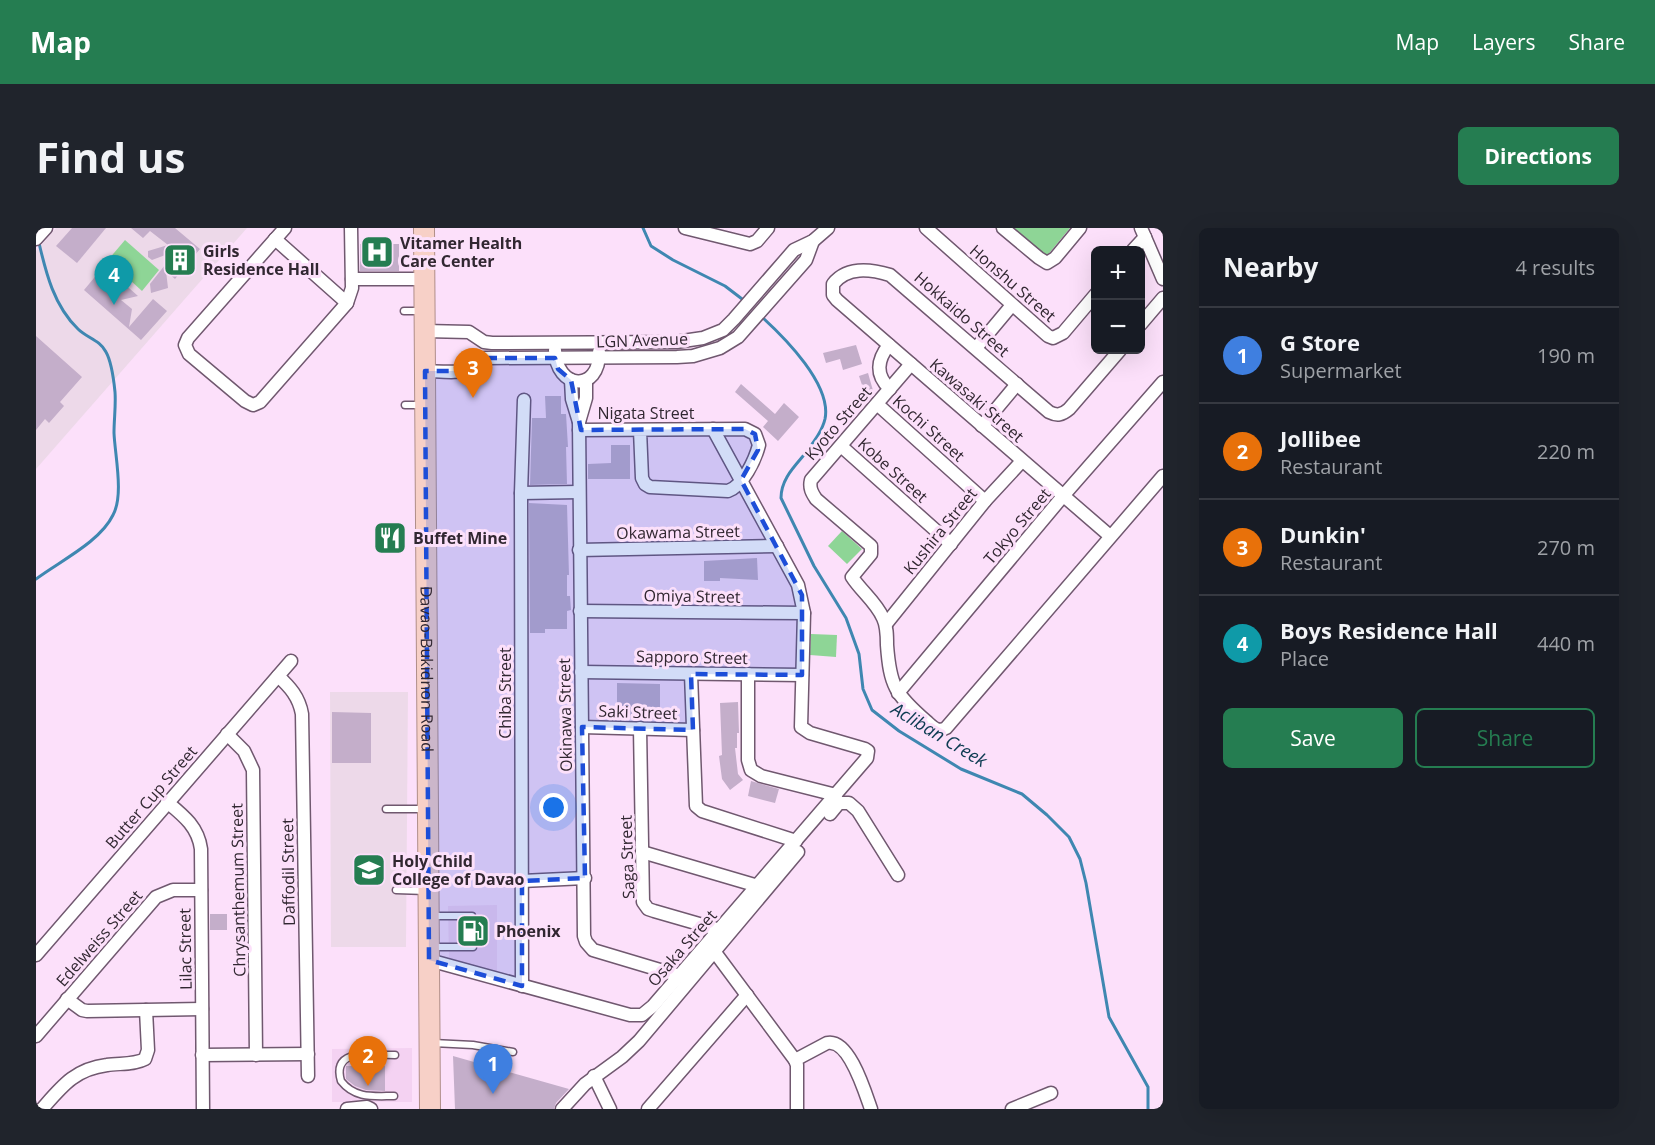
<!DOCTYPE html>
<meta charset="utf-8">
<style>
body{margin:0;font-family:"Open Sans",sans-serif;background:#20242c;color:#f1f3f6}
.controls{position:absolute;right:18px;top:18px;display:grid;overflow:hidden;border-radius:9px;box-shadow:0 6px 24px #0002}
.controls button{width:54px;height:54px;display:grid;place-items:center;padding:0;border:0;border-bottom:2px solid #363941;background:#171b24;color:#f1f3f6;font:30px sans-serif}
.you{position:absolute;left:518px;top:580px;width:21px;height:21px;margin:-15px;border:4px solid #fff;border-radius:50%;background:#1a73e8;box-shadow:0 0 0 9px #1a73e833}
.badge{display:grid;place-items:center;width:39px;height:39px;border-radius:50%;background:#257d51;color:#fff;font-size:20px;font-weight:700}
.pin{position:absolute;translate:-50% -50px;filter:drop-shadow(0 2px 3px #0008)}
.pin::after{content:'';position:absolute;top:32px;width:21px;height:18px;background:inherit;clip-path:polygon(0 0,100% 0,50% 100%)}
.list{margin:0;padding:0;list-style:none}
h2{display:flex;justify-content:space-between;align-items:center;height:78px;margin:0;padding:0 24px;font-size:26px}
h2 small{font-size:20px;font-weight:400;color:#9ea1a6}
.list li{display:grid;grid-template-columns:39px 1fr auto;gap:18px;align-items:center;box-sizing:border-box;height:96px;padding:0 24px;border-top:2px solid #363941}
.list b{display:block;font-size:22px;white-space:nowrap}
.list p{margin:0;font-size:20px;white-space:nowrap;color:#9ea1a6}
.list em{font-size:20px;font-style:normal;color:#9ea1a6}
.actions{display:flex;gap:12px;padding:18px 24px}
.actions a{flex:1;padding:14px 0;border:2px solid #257d51;border-radius:9px;text-align:center;font-size:21px;color:#257d51}
.actions .main{background:#257d51;color:#fff}
.map{position:relative;flex:none;width:1127px;height:881px;overflow:hidden;border-radius:9px}
header{display:flex;align-items:center;gap:36px;box-sizing:border-box;height:84px;padding:0 30px;background:#257d51;color:#fff}
header strong{font-size:28px}
nav{display:flex;gap:33px;margin-inline-start:auto;font-size:21px}
.intro{display:flex;align-items:center;justify-content:space-between;box-sizing:border-box;height:144px;padding:0 36px}
h1{margin:0;font-size:42px}
.button{padding:15px 27px;border-radius:9px;background:#257d51;color:#fff;font-size:21px;font-weight:700}
main{display:flex;gap:36px;padding:0 36px}
aside{flex:1;background:#171b24;border-radius:9px;box-shadow:0 6px 24px #0002}
.map>svg:first-child{display:block}
.built{fill:#f4d2f2}
.education{fill:#edd9e9}
.green{fill:#8ed596}
.lines{fill:none;stroke-linecap:round;stroke-linejoin:round}
.stream{stroke:#3f87b1;stroke-width:3}
.building{fill:#c4aeca}
.service-casing{stroke:#70586f;stroke-width:9}
.minor-casing{stroke:#70586f;stroke-width:15}
.trunk-casing{stroke:#b08e89;stroke-width:22}
.service{stroke:#fff;stroke-width:6}
.minor{stroke:#fff;stroke-width:12}
.trunk{stroke:#f7d0c7;stroke-width:20}
.marked{fill:#1d4ed8;fill-opacity:0.2;stroke:#1d4ed8;stroke-width:4.5;stroke-dasharray:12 8;stroke-linejoin:round}
.labels{text-anchor:middle;stroke-width:6;stroke-linejoin:round;paint-order:stroke}
.poi-label{font-size:16px;font-weight:bold;fill:#312731;stroke:#fce0fa;text-anchor:start}
.street-label{font-size:16px;fill:#312731;stroke:#fce0fa}
.water-label{font-size:18px;font-style:italic;fill:#0d3b52;stroke:#fce0fa}
</style>
<header>
<strong>Map</strong>
<nav><a>Map</a><a>Layers</a><a>Share</a></nav>
</header>
<div class="intro"><h1>Find us</h1><a class="button">Directions</a></div>
<main>
<div class="map">
<svg width="1127" height="881" viewBox="0 0 1127 881">
<rect width="100%" height="100%" fill="#fce0fa"/>
<g class="built">
<polygon points="461,677 461,744 413,731 412,678"/>
<polygon points="376,820 376,874 296,874 296,821"/>
</g>
<g class="education">
<polygon points="20,0 211,0 0,241 0,23"/>
<polygon points="294,464 372,464 370,719 295,719"/>
</g>
<g class="green">
<polygon points="977,0 1034,0 1010,29"/>
<polygon points="89,12 123,42 106,63 72,32"/>
<polygon points="806,303 826,321 811,336 792,318"/>
<polygon points="775,406 801,407 800,429 774,427"/>
</g>
<g class="lines">
<g class="stream">
<polyline points="607,0 615,18 637,32 689,58 710,74"/>
<path d="M 726,89 C 749,110 796,157 789,191 C 786,204 776,216 768,227 C 757,240 745,252 745,270 L 778,338 L 810,390 L 823,426 L 827,461 L 836,482 L 863,503 L 925,541 L 986,566 L 1011,587 L 1033,609 L 1044,631 L 1050,655 L 1073,789 L 1112,859 L 1112,881"/>
<path d="M 0,351 C 24,333 64,314 77,287 C 88,267 79,228 78,205 C 78,191 80,178 79,164 C 78,154 75,133 70,124 C 64,112 51,110 42,101 C 18,78 10,45 3,15"/>
</g>
</g>
<g class="building">
<polygon points="36,0 70,0 41,35 20,18"/>
<polygon points="95,0 139,0 164,21 139,51 130,43 132,60 115,65 114,56 140,23 116,32 112,29 112,23 132,17 114,3 107,10"/>
<rect x="324" y="16" width="39" height="27"/>
<polygon points="68,38 102,68 85,72 96,81 93,99 117,71 131,83 105,112 48,62"/>
<polygon points="0,108 46,149 24,174 28,178 13,195 9,191 0,202"/>
<polygon points="820,117 826,136 807,142 804,131 790,135 787,125"/>
<polygon points="832,145 838,166 830,169 823,148"/>
<polygon points="705,156 739,186 748,175 763,189 742,213 727,199 732,193 699,164"/>
<polygon points="509,168 525,168 525,186 530,186 532,219 530,219 531,256 494,257 496,190 510,190"/>
<polygon points="575,217 594,217 594,251 552,251 552,236 575,235"/>
<polygon points="493,275 531,277 533,347 531,347 531,368 534,368 535,382 531,383 531,401 509,401 509,405 494,405"/>
<polygon points="721,330 722,352 684,350 684,353 668,353 668,333"/>
<polygon points="581,455 624,456 624,491 581,490"/>
<polygon points="702,474 703,505 701,505 701,520 699,520 702,546 707,552 694,562 686,551 683,528 686,527 684,475"/>
<polygon points="296,484 335,485 335,535 296,535"/>
<polygon points="715,553 743,561 739,575 712,568"/>
<rect x="174" y="686" width="17" height="16"/>
<polygon points="450,696 450,709 442,709 440,705 436,704 432,709 425,709 424,697 432,697 433,701 437,702 441,701 442,697"/>
<polygon points="417,828 533,861 520,875 518,881 419,881"/>
<polygon points="310,838 349,838 349,863 330,862 319,858 310,851"/>
</g>
<g class="lines">
<defs>
<g id="service">
<polyline points="368,83 385,83"/>
<polyline points="369,177 386,177"/>
<polyline points="350,581 388,581"/>
<polyline points="360,662 390,663"/>
<polyline points="397,688 436,688 437,697"/>
<polyline points="397,719 437,719 437,709"/>
<polyline points="397,815 437,817 477,824"/>
<path d="M 358,868 C 338,868 319,871 305,853 C 295,819 337,827 359,827"/>
</g>
<g id="minor">
<polyline points="249,0 152,110 149,117 153,126 209,173 217,177 224,174 311,75 316,60 315,0"/>
<polyline points="649,0 714,16 721,13 732,0"/>
<polyline points="890,0 1012,108 1017,110 1027,105 1060,66"/>
<polyline points="967,0 1003,30 1011,35 1019,30 1044,0"/>
<polyline points="1105,0 1127,51"/>
<polyline points="0,11 10,0"/>
<polyline points="239,11 311,75"/>
<polyline points="1097,22 1109,9"/>
<polyline points="316,51 389,51"/>
<polyline points="1104,97 1127,70"/>
<polyline points="389,103 433,104 448,114 456,115 640,114 667,110 687,102 698,91 758,22 777,13 792,0"/>
<path d="M 853,117 C 841,132 839,147 854,161"/>
<polyline points="940,120 976,77"/>
<path d="M 519,122 C 520,162 564,165 563,124"/>
<path d="M 875,136 L 775,252 C 773,260 776,265 780,271 L 835,318 L 835,326 L 816,349 C 825,363 840,374 847,390 C 851,398 851,408 851,417 C 854,458 859,466 890,493 C 896,498 901,505 910,500 L 1127,248"/>
<path d="M 389,143 C 400,143 425,146 434,141 C 440,138 442,132 449,130 L 641,129 L 657,128 L 684,120 L 702,109 L 770,32 L 777,13"/>
<polyline points="535,152 536,171 543,194 548,708 550,714 557,722 644,748"/>
<polyline points="841,176 949,273"/>
<polyline points="543,194 550,170 550,152"/>
<polyline points="946,198 981,156"/>
<path d="M 543,202 L 709,201 L 719,206 L 723,217 C 719,232 707,258 692,263 L 614,259 L 609,256 L 606,250 L 604,202"/>
<polyline points="805,218 915,316"/>
<polyline points="485,265 543,264"/>
<path d="M 1074,308 L 801,72 L 797,67 L 797,56 C 811,38 834,41 854,47 L 1013,184 C 1021,188 1026,187 1033,181 L 1084,122"/>
<polyline points="543,322 741,318"/>
<polyline points="544,383 768,385"/>
<polyline points="850,396 949,273 986,233"/>
<polyline points="545,444 766,447"/>
<polyline points="655,446 660,578 666,583 760,613"/>
<polyline points="712,446 712,532 715,542 725,548 800,567"/>
<path d="M 242,448 C 254,459 263,469 266,486 L 272,848"/>
<polyline points="862,465 1027,268 1127,154"/>
<polyline points="546,499 657,502"/>
<polyline points="604,500 607,674 612,681 618,683 684,702"/>
<polyline points="191,506 208,523 217,542 220,827"/>
<path d="M 131,574 C 148,588 162,599 165,621 L 167,881"/>
<polyline points="794,586 803,575 813,575 822,583 862,647"/>
<polyline points="606,624 722,658"/>
<polyline points="486,653 549,650"/>
<polyline points="678,723 759,832 761,837 761,881"/>
<polyline points="0,727 255,433"/>
<polyline points="393,732 594,787 606,787 617,778 831,530 832,523 829,521 774,505 765,499 768,385 762,357 677,201"/>
<polyline points="486,758 485,265 488,172"/>
<polyline points="31,771 46,782 51,783 166,781"/>
<polyline points="0,808 120,669 137,662 165,662"/>
<polyline points="166,827 272,826"/>
<path d="M 759,832 L 791,815 C 813,810 829,864 835,881"/>
<polyline points="558,848 574,881"/>
<path d="M 6,881 C 26,858 39,841 71,837 C 83,835 98,837 109,831 L 112,822 L 110,782"/>
<polyline points="311,881 331,879 335,881"/>
<polyline points="526,881 549,856 586,829 603,813 762,624"/>
<polyline points="612,881 711,767"/>
<polyline points="976,881 1015,865"/>
</g>
<g id="trunk">
<path id="s1" d="M 388,0 L 394,881"/>
</g>
</defs>
<use href="#service" class="service-casing"/>
<use href="#minor" class="minor-casing"/>
<use href="#trunk" class="trunk-casing"/>
<use href="#service" class="service"/>
<use href="#minor" class="minor"/>
<use href="#trunk" class="trunk"/>
</g>
<path class="marked" d="M 449,130 L 519,130 L 522,141 L 535,152 L 545,202 L 709,201 L 719,206 L 722,222 L 705,252 L 766,367 L 766,447 L 655,446 L 657,502 L 546,499 L 549,650 L 486,653 L 486,758 L 393,732 L 389,143 L 428,143 Z"/>
<defs>
<symbol id="hospital-square" viewBox="-11 -11 22 22"><rect x="-9" y="-9" width="18" height="18" rx="4" fill="#257d51" stroke="#fce0fa"/><path d="M-5-5h3v3.5h4V-5h3V5h-3V1.5h-4V5h-3Z" fill="#fff"/></symbol>
<symbol id="building-square" viewBox="-11 -11 22 22"><rect x="-9" y="-9" width="18" height="18" rx="4" fill="#257d51" stroke="#fce0fa"/><path d="M-4-6H4V6H1V3H-1V6H-4ZM-2.5-4.3h1.7v1.8h-1.7ZM.8-4.3h1.7v1.8H.8ZM-2.5-1h1.7V.8h-1.7ZM.8-1h1.7V.8H.8Z" fill="#fff"/></symbol>
<symbol id="restaurant-square" viewBox="-11 -11 22 22"><rect x="-9" y="-9" width="18" height="18" rx="4" fill="#257d51" stroke="#fce0fa"/><path d="M-5-6h1v4h1v-4h1v4h1v-4h1v5L-1.5 .5V6h-2V.5L-5-1ZM5-6V6H3V1.5H1.5Q1.5-4 5-6Z" fill="#fff"/></symbol>
<symbol id="university-square" viewBox="-11 -11 22 22"><rect x="-9" y="-9" width="18" height="18" rx="4" fill="#257d51" stroke="#fce0fa"/><path d="M0-5L7-2L0 1L-7-2ZM-4 1L0 2.5L4 1V4Q0 6-4 4Z" fill="#fff"/></symbol>
<symbol id="fuel-square" viewBox="-11 -11 22 22"><rect x="-9" y="-9" width="18" height="18" rx="4" fill="#257d51" stroke="#fce0fa"/><path d="M-5.5-6h7V0h2V4h1.3V-2.5L3-4.5l.8-.8L6-3V5H2.5V1h-1V6h-7ZM-4.2-4.7v3.2H.2V-4.7Z" fill="#fff"/></symbol>
</defs>
<g fill-rule="evenodd">
<use href="#hospital-square" x="322" y="5" width="38" height="38"/>
<use href="#building-square" x="125" y="13" width="38" height="38"/>
<use href="#restaurant-square" x="335" y="291" width="38" height="38"/>
<use href="#university-square" x="314" y="623" width="38" height="38"/>
<use href="#fuel-square" x="418" y="684" width="38" height="38"/>
</g>
<g class="labels">
<g class="poi-label">
<text x="364" y="21">Vitamer Health<tspan x="364" dy="18">Care Center</tspan></text>
<text x="167" y="29">Girls<tspan x="167" dy="18">Residence Hall</tspan></text>
<text x="377" y="316">Buffet Mine</text>
<text x="356" y="639">Holy Child<tspan x="356" dy="18">College of Davao</tspan></text>
<text x="460" y="709">Phoenix</text>
</g>
<g class="street-label">
<text transform="translate(977 55) rotate(41)" y="6">Honshu Street</text>
<text transform="translate(926 86) rotate(41)" y="6">Hokkaido Street</text>
<text transform="translate(606 112) rotate(-2)" y="6">LGN Avenue</text>
<text transform="translate(941 172) rotate(41)" y="6">Kawasaki Street</text>
<text x="610" y="191">Nigata Street</text>
<text transform="translate(802 195) rotate(-49)" y="6">Kyoto Street</text>
<text transform="translate(893 200) rotate(42)" y="6">Kochi Street</text>
<text transform="translate(857 242) rotate(42)" y="6">Kobe Street</text>
<text transform="translate(981 298) rotate(-50)" y="6">Tokyo Street</text>
<text transform="translate(904 303) rotate(-51)" y="6">Kushira Street</text>
<text transform="translate(642 304) rotate(-1)" y="6">Okawama Street</text>
<text transform="translate(656 368) rotate(1)" y="6">Omiya Street</text>
<text transform="translate(656 429) rotate(1)" y="6">Sapporo Street</text>
<text dy="6" stroke="none"><textPath href="#s1" startOffset="441">Davao-Bukidnon Road</textPath></text>
<text transform="translate(469 465) rotate(-90)" y="6">Chiba Street</text>
<text transform="translate(602 484) rotate(2)" y="6">Saki Street</text>
<text transform="translate(529 487) rotate(-91)" y="6">Okinawa Street</text>
<text transform="translate(115 569) rotate(-49)" y="6">Butter Cup Street</text>
<text transform="translate(591 629) rotate(-92)" y="6">Saga Street</text>
<text transform="translate(252 644) rotate(-91)" y="6">Daffodil Street</text>
<text transform="translate(202 662) rotate(-91)" y="6">Chrysanthemum Street</text>
<text transform="translate(63 710) rotate(-49)" y="6">Edelweiss Street</text>
<text transform="translate(646 720) rotate(-49)" y="6">Osaka Street</text>
<text transform="translate(149 721) rotate(-91)" y="6">Lilac Street</text>
</g>
<g class="water-label">
<text transform="translate(903 507) rotate(31)" y="6">Acliban Creek</text>
</g>
</g>
</svg>
<div class="controls">
<button>+</button>
<button>−</button>
</div>
<div class="you"></div>
<div class="pin badge" style="left:457px;top:866px;background:#3f7fe0">1</div>
<div class="pin badge" style="left:332px;top:858px;background:#e8710a">2</div>
<div class="pin badge" style="left:437px;top:170px;background:#e8710a">3</div>
<div class="pin badge" style="left:78px;top:77px;background:#0f9aa8">4</div>
</div>
<aside>
<h2>Nearby<small>4 results</small></h2>
<ul class="list">
<li><span class="badge" style="background:#3f7fe0">1</span><div><b>G Store</b><p>Supermarket</p></div><em>190 m</em></li>
<li><span class="badge" style="background:#e8710a">2</span><div><b>Jollibee</b><p>Restaurant</p></div><em>220 m</em></li>
<li><span class="badge" style="background:#e8710a">3</span><div><b>Dunkin'</b><p>Restaurant</p></div><em>270 m</em></li>
<li><span class="badge" style="background:#0f9aa8">4</span><div><b>Boys Residence Hall</b><p>Place</p></div><em>440 m</em></li>
</ul>
<div class="actions"><a class="main">Save</a><a>Share</a></div>
</aside>
</main>
